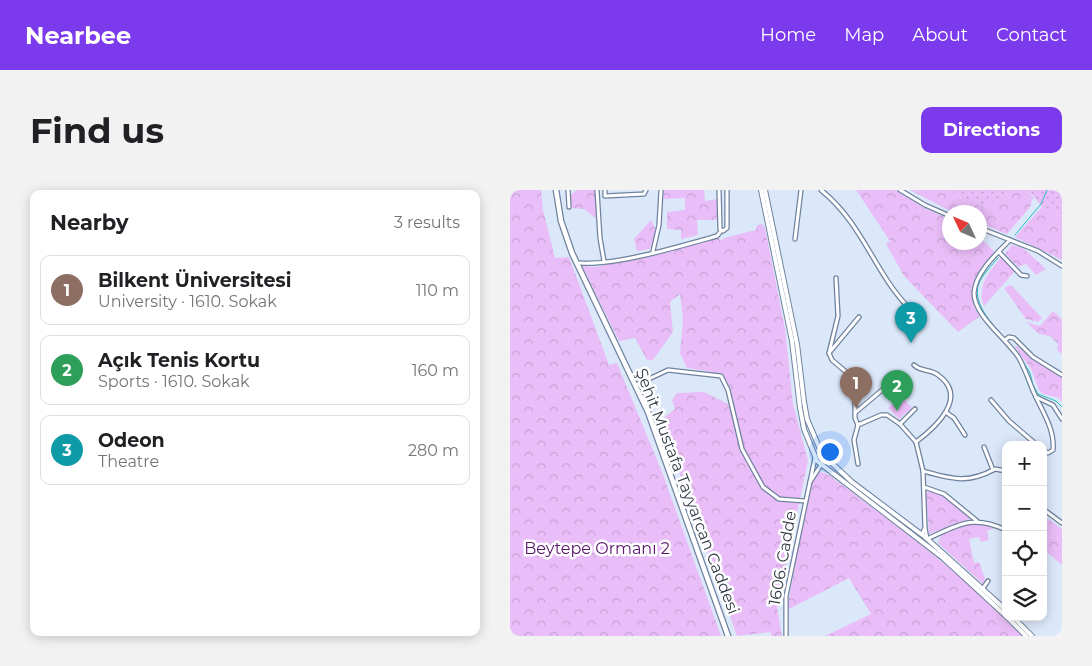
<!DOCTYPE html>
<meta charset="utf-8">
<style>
body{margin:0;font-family:Montserrat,sans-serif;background:#f2f2f2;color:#202124}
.controls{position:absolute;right:15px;bottom:15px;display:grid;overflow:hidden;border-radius:10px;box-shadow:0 2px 12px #0003}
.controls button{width:45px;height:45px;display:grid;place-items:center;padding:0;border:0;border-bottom:1px solid #e0e0e0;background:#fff;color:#202124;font:25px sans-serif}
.compass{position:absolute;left:432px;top:15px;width:45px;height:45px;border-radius:50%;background:#fff;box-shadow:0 2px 12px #0003;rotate:314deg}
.you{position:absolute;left:319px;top:261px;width:18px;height:18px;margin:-12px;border:4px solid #fff;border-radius:50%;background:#1a73e8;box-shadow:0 0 0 8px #1a73e833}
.badge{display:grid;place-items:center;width:32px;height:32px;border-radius:50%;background:#7c3aed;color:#fff;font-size:16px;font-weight:700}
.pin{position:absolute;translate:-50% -41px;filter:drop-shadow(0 1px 2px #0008)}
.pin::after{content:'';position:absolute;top:26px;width:18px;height:15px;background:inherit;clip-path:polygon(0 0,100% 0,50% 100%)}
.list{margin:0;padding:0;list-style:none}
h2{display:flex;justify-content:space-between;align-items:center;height:65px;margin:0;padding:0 20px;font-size:21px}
h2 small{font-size:16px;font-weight:400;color:#757577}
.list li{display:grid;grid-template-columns:32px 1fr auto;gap:15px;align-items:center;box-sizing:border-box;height:70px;margin:0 10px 10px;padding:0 10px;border:1px solid #e0e0e0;border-radius:10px}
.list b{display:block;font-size:19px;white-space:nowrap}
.list p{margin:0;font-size:16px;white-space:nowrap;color:#757577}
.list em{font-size:16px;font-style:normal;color:#757577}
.icon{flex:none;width:28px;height:28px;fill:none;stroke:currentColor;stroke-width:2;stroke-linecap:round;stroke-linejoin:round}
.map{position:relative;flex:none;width:552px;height:446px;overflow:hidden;border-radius:10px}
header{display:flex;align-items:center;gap:30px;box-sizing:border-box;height:70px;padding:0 25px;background:#7c3aed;color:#fff}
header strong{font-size:24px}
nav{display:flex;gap:28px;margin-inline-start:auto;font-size:18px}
.intro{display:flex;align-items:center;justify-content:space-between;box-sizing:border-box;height:120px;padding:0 30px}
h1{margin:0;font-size:35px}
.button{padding:12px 22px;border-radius:10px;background:#7c3aed;color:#fff;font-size:18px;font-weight:700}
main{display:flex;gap:30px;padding:0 30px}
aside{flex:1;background:#fff;border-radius:10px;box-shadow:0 2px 12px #0003}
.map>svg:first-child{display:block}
.green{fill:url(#green-dots)}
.forest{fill:url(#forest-crowns)}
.pitch{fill:#e9bdf7}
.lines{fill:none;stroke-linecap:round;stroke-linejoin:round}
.stream{stroke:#26bbbd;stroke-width:1}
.minor-casing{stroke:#6f829e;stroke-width:5.5}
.tertiary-casing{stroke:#6f829e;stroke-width:6}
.secondary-casing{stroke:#6f829e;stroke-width:7}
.minor{stroke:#fff;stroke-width:3}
.tertiary{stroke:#fff;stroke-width:4}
.secondary{stroke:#fff;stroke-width:4.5}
.labels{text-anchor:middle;stroke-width:5;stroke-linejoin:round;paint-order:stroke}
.street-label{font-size:16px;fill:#333b47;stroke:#fff}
.park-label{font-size:16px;fill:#58146a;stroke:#fff}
</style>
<header>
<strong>Nearbee</strong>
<nav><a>Home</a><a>Map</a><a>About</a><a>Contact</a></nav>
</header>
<div class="intro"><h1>Find us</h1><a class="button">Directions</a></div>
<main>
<aside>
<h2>Nearby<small>3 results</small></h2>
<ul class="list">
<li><span class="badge" style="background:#8d6e63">1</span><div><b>Bilkent Üniversitesi</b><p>University · 1610. Sokak</p></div><em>110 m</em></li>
<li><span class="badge" style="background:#2e9e5b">2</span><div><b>Açık Tenis Kortu</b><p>Sports · 1610. Sokak</p></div><em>160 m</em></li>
<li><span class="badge" style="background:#0f9aa8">3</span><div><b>Odeon</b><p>Theatre</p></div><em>280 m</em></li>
</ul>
</aside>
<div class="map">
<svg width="552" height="446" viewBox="0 0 552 446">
<defs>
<pattern id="green-dots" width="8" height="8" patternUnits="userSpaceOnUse" patternTransform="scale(1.25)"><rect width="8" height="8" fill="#e9bdf7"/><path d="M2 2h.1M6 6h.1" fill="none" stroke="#c8a3d5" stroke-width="1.8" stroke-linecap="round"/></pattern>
<pattern id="forest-crowns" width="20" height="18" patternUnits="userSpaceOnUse" patternTransform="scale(1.25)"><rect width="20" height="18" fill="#e9bdf7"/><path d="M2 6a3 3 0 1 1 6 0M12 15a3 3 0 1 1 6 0" fill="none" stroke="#c8a3d5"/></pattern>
</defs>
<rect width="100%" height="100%" fill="#dbe8fa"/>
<g class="green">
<polygon points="437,0 500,0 475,18"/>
<polygon points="518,0 552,0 552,27 532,17"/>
</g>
<g class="forest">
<polygon points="0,0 31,0 33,20 45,68 59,67 99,175 107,173 152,282 211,446 0,446"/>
<polygon points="67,0 86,0 87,29 74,19 62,18 60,5"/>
<polygon points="153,0 194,0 195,11 207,9 207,30 187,30 188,45 171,49 171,40 157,39 157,22 175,20 175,8 154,9"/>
<path d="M 346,0 L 385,0 L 416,19 L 439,29 L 440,52 L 470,52 L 470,48 L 485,62 C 470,82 451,102 470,126 L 448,142 L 394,86 L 376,54 L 380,51 Z"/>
<polygon points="400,0 437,0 475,18 500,0 518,0 523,8 520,17 497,44 470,33 470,22 442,22"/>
<polygon points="532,17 552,27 552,70 505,47"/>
<polygon points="141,30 146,40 140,59 127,61 124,49"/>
<path d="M 252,34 L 255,38 L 275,139 L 283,214 L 298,271 L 267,417 L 272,446 L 262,446 L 260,442 L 227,446 L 151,230 L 165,219 L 162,210 L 167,203 L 194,202 L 224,217 C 221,181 208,183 177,178 L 170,163 L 173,130 L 170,104 L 160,112 L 163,142 L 143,170 L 137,170 L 125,148 L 109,151 L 72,76 L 86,77 L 208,48 L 212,50 L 214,48 L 246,40 L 247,35 Z"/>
<polygon points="502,55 513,58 536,79 526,85 516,74 508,77 495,64"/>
<path d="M 491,67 L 505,81 L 474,116 C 467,95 478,84 491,67 Z"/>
<polygon points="501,95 532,128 528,132 516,129 494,98"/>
<polygon points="543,121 552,129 552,164 547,160 548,154 540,146 529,144 516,132 530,136"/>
<polygon points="507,156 522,169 552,188 552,212 549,208 533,204 529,200 521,179 505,157"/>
<path d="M 311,282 L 319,285 C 386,336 455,384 512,446 L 315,446 L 361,424 L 339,388 L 277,420 L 299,296 L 305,285 Z"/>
<polygon points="422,300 441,311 461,328 419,344 416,303"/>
<polygon points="533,325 552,339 552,375 533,359"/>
<polygon points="463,333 485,338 477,341 479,350 471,352 469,347 459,349 464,373 469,372 476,392 474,395 428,353 432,344"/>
</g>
<polygon class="pitch" points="391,206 402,218 389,229 378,218"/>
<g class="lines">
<g class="stream">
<polyline points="505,45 531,14 537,0"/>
<path d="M 488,68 C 482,75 473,84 469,93 C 459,118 495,145 508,165"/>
<polyline points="511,168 520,183 523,195 528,204 546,211 552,217"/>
</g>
<defs>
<g id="minor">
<polyline points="58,0 59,17"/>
<polyline points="87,0 90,48 94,71"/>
<polyline points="95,0 95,6 134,4 136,0"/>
<polyline points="209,0 210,39 213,41 217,38 217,0"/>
<path d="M 311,0 C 353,34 363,80 398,117"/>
<polyline points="390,0 415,15 440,26"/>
<polyline points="470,38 528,61 552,76"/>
<polyline points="285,49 291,0"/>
<path d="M 500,50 C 487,63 465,83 464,103 C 464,126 496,148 509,168 C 515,179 519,191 524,203 C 532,221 545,239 543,260 L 538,263 L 533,260"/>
<polyline points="143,61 149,35 151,0"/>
<polyline points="489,62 511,85 517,86"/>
<path d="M 70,73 C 105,76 171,56 207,46 L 211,41"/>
<polyline points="326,88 328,126 319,163 322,170 342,187 345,199 345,228 348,235"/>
<polyline points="495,150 499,147 504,148 523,167 552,185"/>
<polyline points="319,163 349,127"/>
<path d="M 404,175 C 411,182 421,179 428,185 C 459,207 426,237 406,252"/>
<polyline points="126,195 158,180 211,186 218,200 232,259 253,297 269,309 295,311"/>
<polyline points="526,207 543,215 552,229"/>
<polyline points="481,210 499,231 527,255"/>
<polyline points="346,222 378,195"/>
<polyline points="437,223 444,228 455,245"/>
<polyline points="390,234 405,219"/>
<polyline points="348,235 371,225 377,225 390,234 406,252 413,281 415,338 412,344"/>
<polyline points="474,257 483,280"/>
<polyline points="348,274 344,250 348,235"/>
<path d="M 413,281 C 442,289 458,294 485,279 L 496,281"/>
<polyline points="300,292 311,275"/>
<polyline points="414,297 434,304 467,331"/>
<polyline points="533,319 552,333"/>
<path d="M 415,338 L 417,349 C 448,335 463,324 496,340"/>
<polyline points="473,398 478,391"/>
<polyline points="276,446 276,406 305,268"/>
</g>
<g id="tertiary">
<polyline points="251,0 282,151 290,218 294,239 307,271 433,368 496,426"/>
<polyline points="255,0 287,154 294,212 297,229 312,264 342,292 415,347 496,420"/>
<polyline points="497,427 516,446"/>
<polyline points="503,427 522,446"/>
</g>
<polyline id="secondary" points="46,0 51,31 62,63 138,222 218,446"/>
</defs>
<use href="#minor" class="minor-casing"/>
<use href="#tertiary" class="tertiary-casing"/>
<use href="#secondary" class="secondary-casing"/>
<use href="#minor" class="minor"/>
<use href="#tertiary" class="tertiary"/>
<use href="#secondary" class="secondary"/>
</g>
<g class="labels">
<g class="street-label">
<text transform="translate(178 301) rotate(69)" y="6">Şehit Mustafa Tayyarcan Caddesi</text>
<text transform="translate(272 368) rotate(-80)" y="6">1606. Cadde</text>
</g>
<g class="park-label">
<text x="87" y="364">Beytepe Ormanı 2</text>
</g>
</g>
</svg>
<div class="controls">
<button>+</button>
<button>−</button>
<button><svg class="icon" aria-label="locate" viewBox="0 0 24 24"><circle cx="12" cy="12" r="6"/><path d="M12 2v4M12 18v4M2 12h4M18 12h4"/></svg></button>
<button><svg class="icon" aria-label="layers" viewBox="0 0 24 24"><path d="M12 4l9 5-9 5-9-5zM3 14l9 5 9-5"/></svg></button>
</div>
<svg class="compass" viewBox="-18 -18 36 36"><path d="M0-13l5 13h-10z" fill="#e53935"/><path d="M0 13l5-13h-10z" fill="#757577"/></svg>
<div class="you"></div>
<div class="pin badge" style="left:346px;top:218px;background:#8d6e63">1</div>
<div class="pin badge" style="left:387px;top:221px;background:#2e9e5b">2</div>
<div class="pin badge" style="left:401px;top:153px;background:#0f9aa8">3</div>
</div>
</main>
